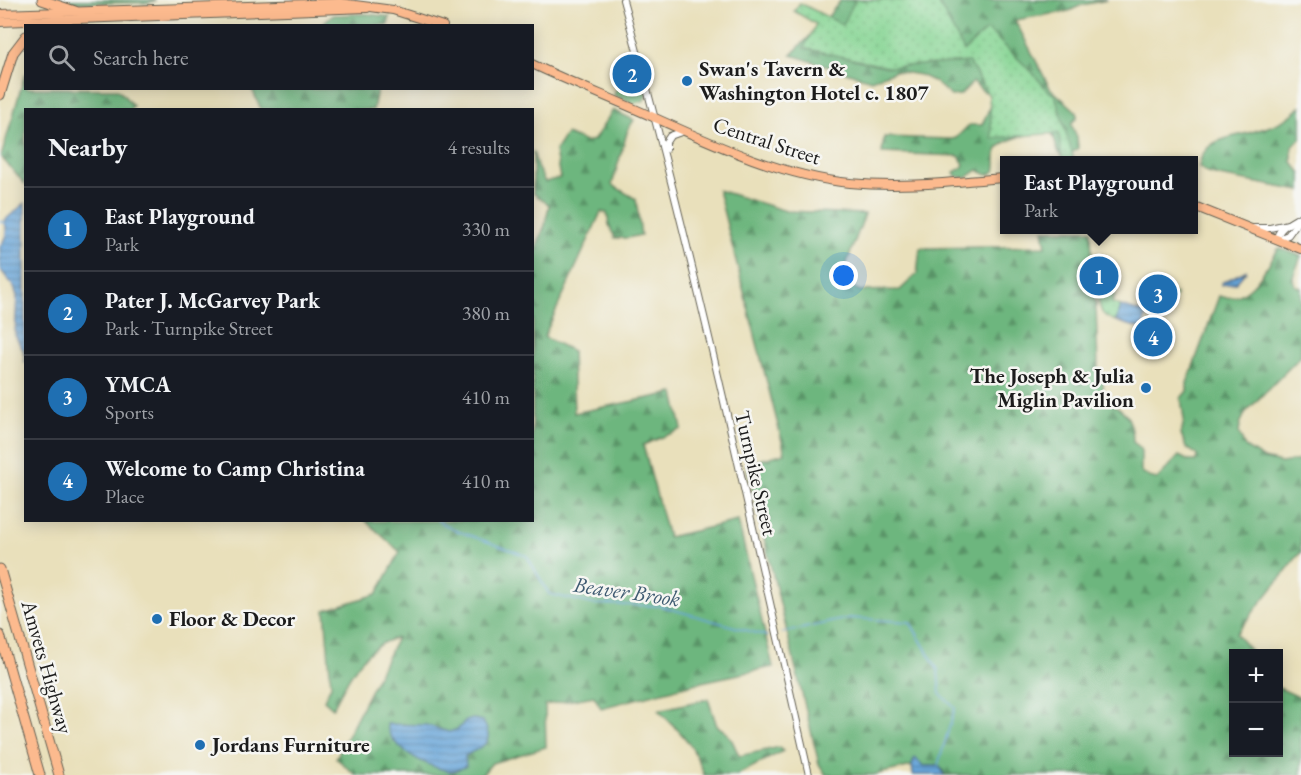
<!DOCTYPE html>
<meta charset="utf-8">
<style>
body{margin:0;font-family:"EB Garamond",serif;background:#242831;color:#f1f3f6}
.controls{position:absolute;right:18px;bottom:18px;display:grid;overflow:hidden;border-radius:0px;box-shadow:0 3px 15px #0003}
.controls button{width:54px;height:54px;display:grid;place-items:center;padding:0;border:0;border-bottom:2px solid #363941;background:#171b24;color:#f1f3f6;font:30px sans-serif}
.you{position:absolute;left:844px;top:276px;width:21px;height:21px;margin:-15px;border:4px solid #fff;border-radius:50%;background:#1a73e8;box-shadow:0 0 0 9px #1a73e833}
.badge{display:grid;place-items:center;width:39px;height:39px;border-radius:50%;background:#1f6fb2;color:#fff;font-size:20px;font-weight:700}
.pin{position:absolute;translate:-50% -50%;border:3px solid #fff;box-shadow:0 2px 6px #0006}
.popup{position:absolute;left:1000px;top:156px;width:198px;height:78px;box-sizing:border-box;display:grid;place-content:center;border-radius:0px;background:#171b24;filter:drop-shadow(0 2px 4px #0005);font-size:20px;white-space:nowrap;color:#9ea1a6}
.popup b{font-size:22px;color:#f1f3f6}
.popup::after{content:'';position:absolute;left:50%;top:100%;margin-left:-12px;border:12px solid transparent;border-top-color:#171b24}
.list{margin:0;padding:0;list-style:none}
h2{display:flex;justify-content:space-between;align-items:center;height:78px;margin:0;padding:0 24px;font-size:26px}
h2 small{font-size:20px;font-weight:400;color:#9ea1a6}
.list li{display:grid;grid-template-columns:39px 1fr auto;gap:18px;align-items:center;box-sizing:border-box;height:84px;padding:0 24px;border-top:2px solid #363941}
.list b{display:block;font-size:22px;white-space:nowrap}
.list p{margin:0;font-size:20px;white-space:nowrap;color:#9ea1a6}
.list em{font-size:20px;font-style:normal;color:#9ea1a6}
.icon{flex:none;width:33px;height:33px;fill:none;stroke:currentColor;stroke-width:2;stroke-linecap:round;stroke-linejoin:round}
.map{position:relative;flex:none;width:1301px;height:775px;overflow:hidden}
.search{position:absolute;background:#171b24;box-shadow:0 3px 15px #0003;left:24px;top:24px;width:510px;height:66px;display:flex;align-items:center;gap:15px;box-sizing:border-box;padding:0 21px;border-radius:0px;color:#9ea1a6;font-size:22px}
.panel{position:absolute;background:#171b24;box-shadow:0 3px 15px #0003;left:24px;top:108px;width:510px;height:414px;border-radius:0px}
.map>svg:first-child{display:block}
.forest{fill:url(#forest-firs);stroke:#44694d;stroke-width:1.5}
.park{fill:url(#park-dots);stroke:#527858;stroke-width:1.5}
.pitch{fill:#87d594;stroke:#527858;stroke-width:1.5}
.water{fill:url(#water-rules);stroke:#42607a;stroke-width:1.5}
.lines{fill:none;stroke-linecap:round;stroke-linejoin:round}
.stream{stroke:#68a5d9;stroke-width:1.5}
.minor-casing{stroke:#646154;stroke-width:8}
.major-casing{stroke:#646154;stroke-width:10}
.highway-casing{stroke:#646154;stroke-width:11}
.minor{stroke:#fff;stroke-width:6}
.major{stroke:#fcba8e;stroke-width:8}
.highway{stroke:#fcba8e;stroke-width:9}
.poi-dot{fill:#1f6fb2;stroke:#f6f6f2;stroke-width:2}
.labels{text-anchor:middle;stroke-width:5;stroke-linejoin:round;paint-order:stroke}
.poi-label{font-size:21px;font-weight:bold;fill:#1c1c1c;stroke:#f6f6f2;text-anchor:start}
.street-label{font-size:21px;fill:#1c1c1c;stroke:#f6f6f2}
.water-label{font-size:22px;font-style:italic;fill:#3e5a71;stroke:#f6f6f2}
</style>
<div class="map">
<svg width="1301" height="775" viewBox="0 0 1301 775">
<defs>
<pattern id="forest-firs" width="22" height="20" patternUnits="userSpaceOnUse" patternTransform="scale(1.5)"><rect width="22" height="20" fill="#6db67e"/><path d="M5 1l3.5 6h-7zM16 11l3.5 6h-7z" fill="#599366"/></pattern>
<pattern id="park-dots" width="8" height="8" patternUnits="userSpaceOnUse" patternTransform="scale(1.5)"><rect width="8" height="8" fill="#87d594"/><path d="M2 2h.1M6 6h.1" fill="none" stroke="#74b67f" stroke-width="1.8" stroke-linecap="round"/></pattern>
<pattern id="water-rules" width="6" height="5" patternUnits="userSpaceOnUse" patternTransform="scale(1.5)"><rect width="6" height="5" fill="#68a5d9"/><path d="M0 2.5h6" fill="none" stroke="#5586af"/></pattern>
</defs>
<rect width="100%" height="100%" fill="#f6f6f2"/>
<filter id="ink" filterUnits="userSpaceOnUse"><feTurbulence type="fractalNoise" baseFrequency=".0167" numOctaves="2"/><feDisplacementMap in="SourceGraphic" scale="12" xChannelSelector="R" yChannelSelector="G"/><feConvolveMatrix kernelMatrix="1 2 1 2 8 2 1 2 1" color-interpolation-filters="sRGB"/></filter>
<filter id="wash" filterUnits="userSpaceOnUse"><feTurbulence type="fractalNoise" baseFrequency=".008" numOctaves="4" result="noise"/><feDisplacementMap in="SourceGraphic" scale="24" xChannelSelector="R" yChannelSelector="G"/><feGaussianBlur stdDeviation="1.35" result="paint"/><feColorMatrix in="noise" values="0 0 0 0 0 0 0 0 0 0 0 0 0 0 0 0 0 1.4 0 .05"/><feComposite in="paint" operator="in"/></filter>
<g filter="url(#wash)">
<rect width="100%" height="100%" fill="#e9e0bb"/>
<g class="forest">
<polygon points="63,0 155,0 155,1 148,3 69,3"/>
<path d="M 841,0 L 1107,0 L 1082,5 L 1069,11 L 1015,20 L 1050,88 L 1077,112 L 1077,117 L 1071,124 L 1077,137 L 1078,148 L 1071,154 L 1060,154 C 1054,148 1057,139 1051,132 C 1038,132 1003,137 997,151 C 993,162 1002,171 987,175 L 978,170 L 966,178 L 956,176 L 954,172 L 962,168 L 964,164 L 959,156 L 882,153 L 884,137 L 952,139 L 956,138 L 969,125 L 982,125 L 989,109 L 993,89 L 984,92 L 973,82 L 960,95 L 951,96 L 935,82 L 920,75 L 895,71 L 871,80 L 791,55 L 823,23 Z"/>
<polygon points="367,14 390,17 388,25 321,25 332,15"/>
<polygon points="25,74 26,88 118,89 133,106 129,110 26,110 25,184 1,157"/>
<polygon points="252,89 377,89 373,110 261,109"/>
<path d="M 1301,106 L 1301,138 L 1292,147 L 1292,162 L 1301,173 L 1301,191 L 1219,176 L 1207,173 L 1199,167 C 1202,137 1233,138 1255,131 C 1271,127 1290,119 1301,106 Z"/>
<path d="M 613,110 L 634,120 L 628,129 L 612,185 L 636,199 L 641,235 L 628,238 L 615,238 L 609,225 L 607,213 L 601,212 L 544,337 L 572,351 L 574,413 L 674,393 L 682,429 L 643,445 L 668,537 L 738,521 L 773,667 L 697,683 L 601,708 L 594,696 L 545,705 L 546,747 L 492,763 L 482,775 L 356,775 L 336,758 L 397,638 C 364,645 347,680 333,708 L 324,700 L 331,685 L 325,610 L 377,594 L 400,552 L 366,521 L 532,520 L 533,257 L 545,225 L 549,205 L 533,193 L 533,151 L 537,167 L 545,182 L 560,178 L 555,151 L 566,134 L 586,142 L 594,140 Z"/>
<path d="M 718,190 L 786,211 L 865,214 L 840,281 L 860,291 L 900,290 L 917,274 L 920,248 L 1046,246 L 1043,230 L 1091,230 L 1092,261 L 1087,284 L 1094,294 L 1096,303 L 1098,370 L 1105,377 C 1101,386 1104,394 1108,403 C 1127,408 1133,424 1133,442 L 1141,448 L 1141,471 L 1149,477 L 1157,479 L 1179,456 L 1189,461 L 1196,461 L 1197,455 L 1186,447 L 1181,434 L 1184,420 L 1181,398 L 1187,391 L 1187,383 L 1219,296 C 1248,306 1266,267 1279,248 L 1301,256 L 1293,277 L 1295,285 L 1301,288 L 1301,356 L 1246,412 L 1240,424 L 1239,433 L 1245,447 L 1264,459 L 1281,463 L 1301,460 L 1301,552 L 1236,634 L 1252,652 L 1252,653 L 1234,654 L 1234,752 L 1278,752 L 1279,688 L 1301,698 L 1301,775 L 944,775 L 943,770 L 936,765 L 923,766 L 914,760 L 912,766 L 873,775 L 826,775 L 819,764 L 746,464 L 785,453 Z"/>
<path d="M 708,699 L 717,726 C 731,733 733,743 739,756 L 780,747 L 783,751 L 737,775 L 704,775 C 692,741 683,735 658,710 Z"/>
</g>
<g class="park">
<polygon points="855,0 937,0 964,51 986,30 989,31 1032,72 1048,91 1055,95 1074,160 1062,160 1059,133 992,138 989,96 969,62 888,67 804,48 816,24 794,11 800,3 843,25"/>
<polygon points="634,54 647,94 643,101 634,103 614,95"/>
<path d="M 1098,261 L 1108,261 L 1099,290 L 1115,294 L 1112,303 L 1121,306 L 1116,321 C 1092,314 1105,301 1091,286 Z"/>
</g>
<polygon class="pitch" points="1156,288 1176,295 1169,313 1149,306"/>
<g class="water">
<path d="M 25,203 L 25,363 L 23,350 L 15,335 L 17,296 L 14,287 L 0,269 L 0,246 C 7,237 7,232 5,220 Z"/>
<polygon points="1247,270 1236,283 1221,285 1221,283"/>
<polygon points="1121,306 1147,314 1142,329 1116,321"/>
<path d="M 473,719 L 483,721 C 496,745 483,745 465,756 L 466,766 C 460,769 454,772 448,771 C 427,766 388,748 387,724 L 426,725 L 449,732 L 458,729 L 466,721 Z"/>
<polygon points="916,758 923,766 940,766 944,775 913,775 912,766 914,759"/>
</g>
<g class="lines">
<g class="stream">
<polyline points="0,221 6,224"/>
<polyline points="437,520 452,529 527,556 549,594 593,604 660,606 767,636"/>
<polyline points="782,633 849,618 910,622 938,670 940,694 955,708 938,765"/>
</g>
</g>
</g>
<g filter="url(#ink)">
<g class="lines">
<defs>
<g id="minor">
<path d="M 623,0 C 694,256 750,516 809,775"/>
<polyline points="666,149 666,142 670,136 684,131"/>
<polyline points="1253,228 1270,228 1288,224"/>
<path d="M 1277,239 C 1278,227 1292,222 1301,216"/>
<polyline points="1278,239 1288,235 1298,221"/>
</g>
<g id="major">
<polyline points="0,14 340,3 393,10 443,26"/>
<polyline points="0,22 367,8"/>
<path d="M 532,64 C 572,83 613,99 653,117 C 715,145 782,176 850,183 C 902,188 953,182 1004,178"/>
<polyline points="1194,206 1301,249"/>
</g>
<g id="highway">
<polyline points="42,0 75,11"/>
<polyline points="43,26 63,20"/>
<polyline points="0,95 13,53 26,36"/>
<polyline points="0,569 59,775"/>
<polyline points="0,635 40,775"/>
</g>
</defs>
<use href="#minor" class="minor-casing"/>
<use href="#major" class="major-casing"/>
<use href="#highway" class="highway-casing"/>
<use href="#minor" class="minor"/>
<use href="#major" class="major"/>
<use href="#highway" class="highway"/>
</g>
</g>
<g class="poi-dot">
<circle cx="687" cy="81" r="6"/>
<circle cx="1146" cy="388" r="6"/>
<circle cx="157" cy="619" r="6"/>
<circle cx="200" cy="745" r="6"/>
</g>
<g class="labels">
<g class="poi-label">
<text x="699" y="76">Swan's Tavern &amp;<tspan x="699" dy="24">Washington Hotel c. 1807</tspan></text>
<text x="1134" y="383" text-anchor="end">The Joseph &amp; Julia<tspan x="1134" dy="24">Miglin Pavilion</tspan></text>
<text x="169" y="626">Floor &amp; Decor</text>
<text x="212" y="752">Jordans Furniture</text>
</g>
<g class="street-label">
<text transform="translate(767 141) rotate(18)" y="7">Central Street</text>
<text transform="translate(756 473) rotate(77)" y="7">Turnpike Street</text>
<text transform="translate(47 667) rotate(74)" y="7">Amvets Highway</text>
</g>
<g class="water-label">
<text transform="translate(627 591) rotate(8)" y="8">Beaver Brook</text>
</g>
</g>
</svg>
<div class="controls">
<button>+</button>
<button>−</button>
</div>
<div class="you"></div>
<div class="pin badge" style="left:1099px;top:276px">1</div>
<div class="popup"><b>East Playground</b>Park</div>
<div class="pin badge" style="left:632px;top:74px">2</div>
<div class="pin badge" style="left:1158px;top:294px">3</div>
<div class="pin badge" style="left:1153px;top:337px">4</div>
<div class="search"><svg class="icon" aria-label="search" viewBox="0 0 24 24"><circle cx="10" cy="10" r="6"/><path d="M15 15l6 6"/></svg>Search here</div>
<section class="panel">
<h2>Nearby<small>4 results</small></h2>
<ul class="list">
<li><span class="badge">1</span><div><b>East Playground</b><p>Park</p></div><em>330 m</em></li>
<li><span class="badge">2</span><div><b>Pater J. McGarvey Park</b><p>Park · Turnpike Street</p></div><em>380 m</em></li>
<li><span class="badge">3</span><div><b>YMCA</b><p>Sports</p></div><em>410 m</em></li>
<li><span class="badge">4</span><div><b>Welcome to Camp Christina</b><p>Place</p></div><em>410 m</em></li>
</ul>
</section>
</div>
